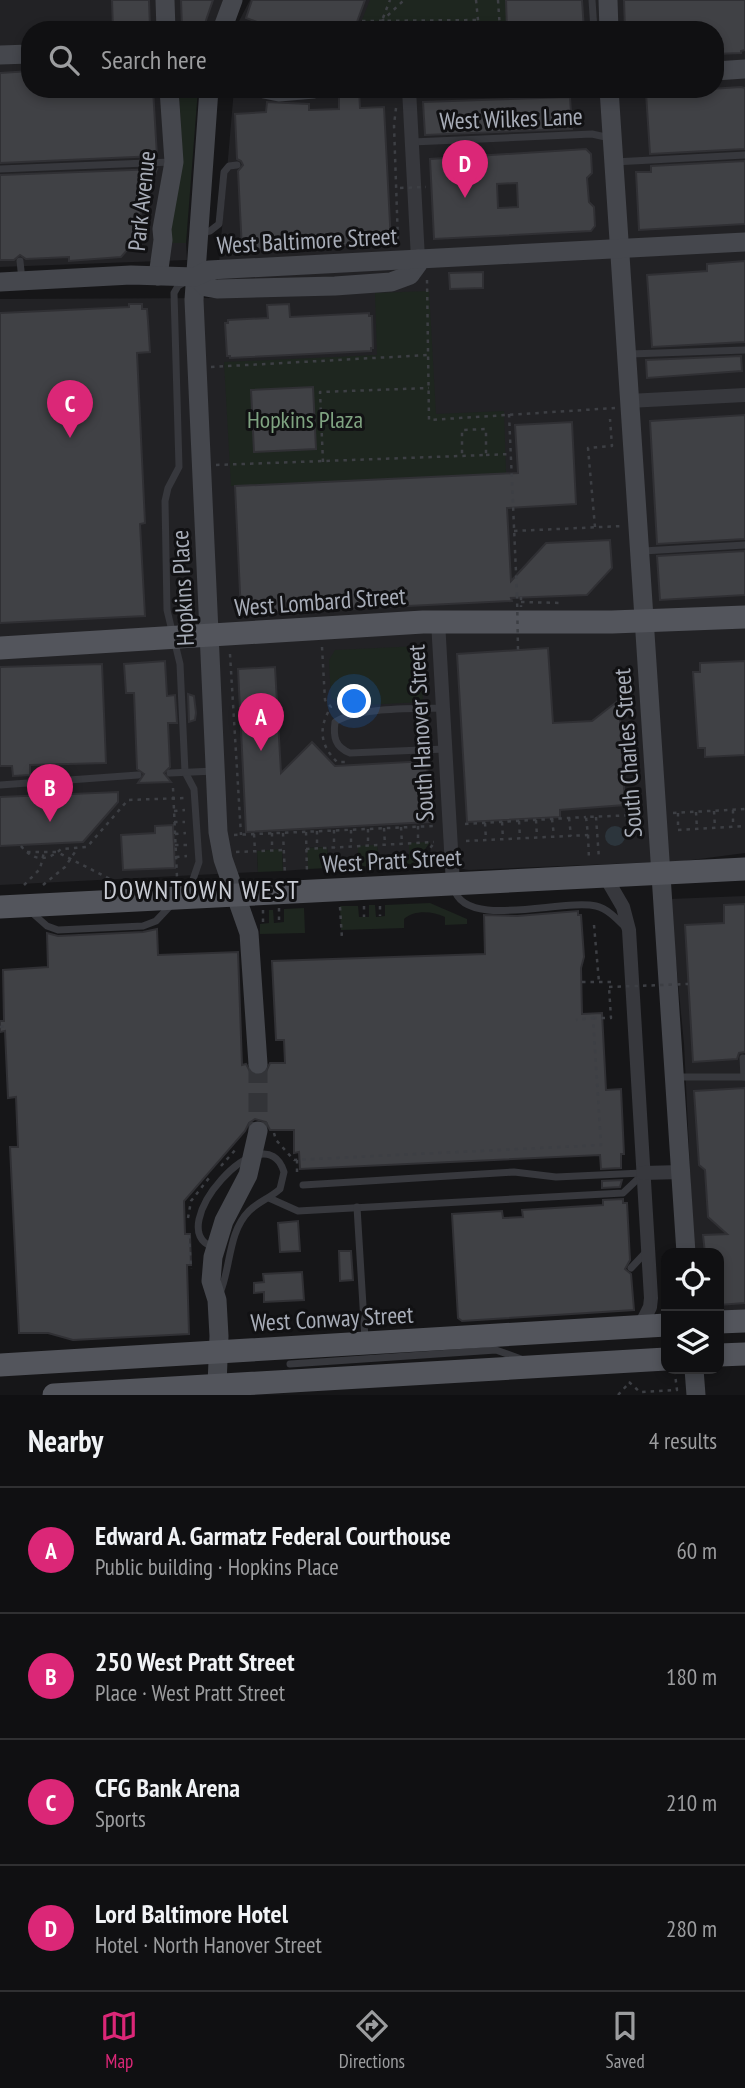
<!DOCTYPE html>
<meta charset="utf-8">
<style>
body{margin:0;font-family:"PT Sans Narrow",sans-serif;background:#19191b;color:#f1f3f6}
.controls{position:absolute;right:21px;bottom:21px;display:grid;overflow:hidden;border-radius:14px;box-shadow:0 4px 10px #0003}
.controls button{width:63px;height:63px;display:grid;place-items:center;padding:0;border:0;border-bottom:2px solid #303032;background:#101012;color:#f1f3f6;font:35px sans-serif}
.you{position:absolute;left:355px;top:702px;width:24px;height:24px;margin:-18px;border:5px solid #fff;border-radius:50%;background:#1a73e8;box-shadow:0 0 0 10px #1a73e833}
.badge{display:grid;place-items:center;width:46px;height:46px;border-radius:50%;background:#db2777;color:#fff;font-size:23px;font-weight:700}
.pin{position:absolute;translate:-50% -58px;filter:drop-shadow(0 2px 4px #0008)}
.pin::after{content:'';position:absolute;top:37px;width:24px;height:21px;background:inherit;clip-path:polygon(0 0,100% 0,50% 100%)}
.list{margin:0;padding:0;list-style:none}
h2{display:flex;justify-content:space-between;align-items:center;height:91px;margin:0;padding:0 28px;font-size:30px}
h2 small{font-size:23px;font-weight:400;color:#9c9d9f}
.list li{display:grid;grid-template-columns:46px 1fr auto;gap:21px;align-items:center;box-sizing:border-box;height:126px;padding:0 28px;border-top:2px solid #303032}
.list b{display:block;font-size:26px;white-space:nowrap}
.list p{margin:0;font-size:23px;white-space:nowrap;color:#9c9d9f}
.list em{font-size:23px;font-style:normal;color:#9c9d9f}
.icon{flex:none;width:38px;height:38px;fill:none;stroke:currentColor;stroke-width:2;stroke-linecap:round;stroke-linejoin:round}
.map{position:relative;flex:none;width:745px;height:1395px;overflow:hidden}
.search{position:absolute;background:#101012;box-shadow:0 4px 10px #0003;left:21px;right:21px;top:21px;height:77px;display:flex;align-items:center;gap:18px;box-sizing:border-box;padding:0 24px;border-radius:28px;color:#9c9d9f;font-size:26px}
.sheet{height:595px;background:#101012}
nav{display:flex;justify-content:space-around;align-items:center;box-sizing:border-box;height:98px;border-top:2px solid #303032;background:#101012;font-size:19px;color:#9c9d9f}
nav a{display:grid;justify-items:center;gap:4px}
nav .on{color:#db2777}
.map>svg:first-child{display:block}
.built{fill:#222225}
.green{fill:#1e261f}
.water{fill:#2c353c}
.building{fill:#404145;stroke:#303034;stroke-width:2;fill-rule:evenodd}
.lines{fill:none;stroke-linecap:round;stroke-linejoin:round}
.secondary-tunnel{stroke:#333438;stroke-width:19;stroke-dasharray:19 10;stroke-linecap:butt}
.path{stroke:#3d3f44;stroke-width:2.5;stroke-dasharray:3.5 5;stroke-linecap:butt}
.lane{stroke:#37383d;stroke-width:7}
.street{stroke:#37383d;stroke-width:14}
.secondary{stroke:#45474d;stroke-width:19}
.primary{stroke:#53555c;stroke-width:23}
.path-bridge{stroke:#3d3f44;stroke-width:2.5;stroke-dasharray:3.5 5;stroke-linecap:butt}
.labels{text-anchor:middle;stroke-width:6;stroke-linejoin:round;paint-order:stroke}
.street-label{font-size:24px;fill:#a8adb8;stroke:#111113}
.park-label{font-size:24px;fill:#7fa381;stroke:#111113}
.neighbourhood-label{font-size:26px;letter-spacing:2px;fill:#c9ccd4;stroke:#111113}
</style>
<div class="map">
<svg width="745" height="1395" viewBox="0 0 745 1395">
<rect width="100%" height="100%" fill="#161618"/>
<g class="built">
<polygon points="0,0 223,0 213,30 30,30 30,89 179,89 182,154 168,243 186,243 187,260 0,267"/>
<polygon points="250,0 745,0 745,853 684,861 469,870 428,863 431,859 430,842 409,856 378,858 377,845 359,858 328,860 327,847 308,848 308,869 283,871 282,850 257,851 258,872 0,885 0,299 216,298 234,89 715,89 715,30 238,30 237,25"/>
<polygon points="745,896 745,1312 719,1314 719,1253 694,1253 684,1044 670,899"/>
</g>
<g class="green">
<polygon points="370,0 506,0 506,30 358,30"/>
<polygon points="179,89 198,89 186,243 167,243 182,154"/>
<polygon points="429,291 436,414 504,411 506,473 231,486 224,362 377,355 375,293"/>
<polygon points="420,646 423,702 345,706 331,698 329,660 335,650"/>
<polygon points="430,842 415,864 308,869 307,848 327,847 328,860 358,858 358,846 377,845 379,858 409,856 409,843"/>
<polygon points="282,849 283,871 258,872 257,851"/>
<path d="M 430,903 L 467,919 L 467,924 L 445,925 L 445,917 C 432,911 414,910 404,919 L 404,928 L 341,930 L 340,906 L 358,906 L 359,917 L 369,917 L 369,905 L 375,905 L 376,917 L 385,916 L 385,905 Z"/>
<polygon points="304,908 305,933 260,934 260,924 269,923 269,910 273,910 274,923 284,922 284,909"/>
</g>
<circle class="water" cx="615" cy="836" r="10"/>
<g class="building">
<polygon points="112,0 149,0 150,28 113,30"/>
<polygon points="181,0 213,0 204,26 182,28"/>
<polygon points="252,0 365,0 354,30 279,30 246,18"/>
<polygon points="506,0 582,0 584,30 507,30"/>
<polygon points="624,0 745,0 745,50 741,51 741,53 715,54 715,30 625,30"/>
<polygon points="30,71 30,89 153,89 157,156 0,163 0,73"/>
<polygon points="741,87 745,88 745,149 650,154 646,93"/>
<polygon points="357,89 359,89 360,108 384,107 391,243 242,250 238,171 243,165 241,161 237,159 235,114 266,112 267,102 309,104 309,110 339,109 339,90"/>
<polygon points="570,97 572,129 425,135 423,102"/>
<path d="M 586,149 L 591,154 L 592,173 L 587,178 L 589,202 L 594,207 L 595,226 L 591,231 L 434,239 L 430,159 ZM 517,183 L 518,207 L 498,208 L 497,184 Z"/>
<polygon points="745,161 745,224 639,230 636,172 651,172 651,166"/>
<polygon points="157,169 128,249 121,257 69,261 69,257 26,259 20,255 14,260 0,260 0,175"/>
<polygon points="745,261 745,342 652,347 647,275 707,271 707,264"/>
<polygon points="483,272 483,288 450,289 449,273"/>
<polygon points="129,304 142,304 142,309 147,309 148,321 150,352 137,353 145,523 140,524 145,616 0,623 0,313 129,307"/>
<polygon points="289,304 290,317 369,313 369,316 372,316 373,348 371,348 371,351 230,358 230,356 227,356 225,323 228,323 228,320 268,318 267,305"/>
<polygon points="741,356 742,371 647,378 646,360"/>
<polygon points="313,387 316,449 254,452 251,390"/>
<polygon points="745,415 745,539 657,544 650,421"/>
<polygon points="572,422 576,504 507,508 511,581 546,543 610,540 612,568 587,595 511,598 512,601 241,614 235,486 518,473 515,425"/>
<polygon points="745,551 745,595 660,600 657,556"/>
<polygon points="548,648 553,723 592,721 619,700 625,805 560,810 560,817 467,822 457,654"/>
<polygon points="165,661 167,696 175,695 177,723 168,723 170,767 164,773 171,782 138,783 144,774 137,769 134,693 126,693 124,664"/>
<polygon points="745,661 745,755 705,757 705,748 698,748 693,672 700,672 700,663"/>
<polygon points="102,664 106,763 30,765 30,775 13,776 12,766 0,766 0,667"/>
<polygon points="275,667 281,773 312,742 335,766 427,761 430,822 246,832 238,669"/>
<polygon points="188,694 194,696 196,713 195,720 189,722"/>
<polygon points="118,792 118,802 83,842 0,846 0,797"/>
<polygon points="173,825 175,868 123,870 121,835 155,833 155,826"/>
<polygon points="745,904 745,1052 739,1053 737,1059 693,1062 685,925 724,923 724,905"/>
<polygon points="578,911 578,915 581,915 584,957 581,968 582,1014 602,1013 606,1090 621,1089 624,1154 621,1154 621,1168 601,1169 600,1155 300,1169 299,1152 294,1153 294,1130 270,1130 266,1122 255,1119 249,1123 245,1131 184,1201 185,1234 190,1234 191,1265 187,1265 189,1334 73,1340 48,1333 19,1333 10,1147 18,1147 16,1097 8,1098 5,1031 0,1032 0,1021 4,1021 3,970 48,967 47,933 58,936 143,932 157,929 158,955 238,952 242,1065 246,1064 252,1075 258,1076 265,1074 270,1063 285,1063 284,1040 276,1040 272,961 485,954 484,915 517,916"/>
<polygon points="745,1088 745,1303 719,1305 719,1253 705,1253 703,1235 727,1234 708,1217 705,1170 699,1165 694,1091"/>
<polygon points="622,1180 620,1187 602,1188 602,1181"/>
<polygon points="623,1199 623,1203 627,1203 630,1260 625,1269 631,1274 634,1310 462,1321 458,1318 452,1214 502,1211 503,1218 523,1217 522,1210 603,1205 603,1200"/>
<polygon points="298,1221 300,1251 280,1252 278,1223"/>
<polygon points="339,1251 351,1251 353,1280 340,1281"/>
<polygon points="302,1272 304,1300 264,1302 264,1292 254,1293 254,1283 264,1282 263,1274"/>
</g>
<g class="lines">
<polyline class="secondary-tunnel" points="258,1064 258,1131"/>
<g class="path">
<polyline points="476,0 479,30"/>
<polyline points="498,0 500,30"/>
<polyline points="383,18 390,0"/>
<polyline points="362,21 479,20"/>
<polyline points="380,30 382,21 404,0"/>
<polyline points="396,108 394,125 398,242"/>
<polyline points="427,280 429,420 615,408"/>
<polyline points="211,367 428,355"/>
<polyline points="509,414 517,595 521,595 521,607"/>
<polyline points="486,455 511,454"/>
<polyline points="323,462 320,392 429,388"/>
<polyline points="216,465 486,455 486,429 462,430 462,456"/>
<polyline points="595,527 588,448 612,446 610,419"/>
<polyline points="514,531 623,526"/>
<polyline points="521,602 563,603"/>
<polyline points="180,618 192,617"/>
<path d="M 322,647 L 325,700 L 331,707 C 318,728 320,745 337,762 L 345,762"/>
<polyline points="230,654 241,835"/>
<polyline points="173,788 177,877"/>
<polyline points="733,810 733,827"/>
<polyline points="174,811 185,810"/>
<polyline points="714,811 715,828"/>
<polyline points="696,812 697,829"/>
<polyline points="673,813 745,809"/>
<polyline points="678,813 678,830 745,826"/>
<polyline points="596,817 599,859"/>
<polyline points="569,818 571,836"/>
<polyline points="552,819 554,836"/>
<polyline points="536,820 537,837"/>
<polyline points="519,821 520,838"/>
<polyline points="174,822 185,822"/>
<polyline points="502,822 503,839"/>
<polyline points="485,823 486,840"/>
<polyline points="465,824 586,817"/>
<polyline points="418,826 418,843"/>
<polyline points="401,827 402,844"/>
<polyline points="384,828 385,845"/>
<polyline points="368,829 368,846"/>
<polyline points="334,830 334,848"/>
<polyline points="351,830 351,847"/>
<polyline points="317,831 317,848"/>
<polyline points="306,832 307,874"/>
<polyline points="272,833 272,850"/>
<polyline points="283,833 285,875"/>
<polyline points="175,834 186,833"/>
<polyline points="254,834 255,851"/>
<polyline points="234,835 434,826"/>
<polyline points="588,835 589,859"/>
<polyline points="466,841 588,835 586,817 638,815"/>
<polyline points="175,845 187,845"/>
<path d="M 21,846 C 33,861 47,862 61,849 L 87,847 L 128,800 L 184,798"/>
<polyline points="306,849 434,842"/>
<polyline points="27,852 57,852 114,881"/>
<polyline points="236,852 284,850"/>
<polyline points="176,857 187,856"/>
<polyline points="415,868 434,843"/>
<polyline points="24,885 40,869 44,852"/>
<polyline points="43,885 65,867 77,849"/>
<polyline points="364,906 364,917"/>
<polyline points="380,906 380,916"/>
<polyline points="340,907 342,939"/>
<polyline points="279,908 279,922"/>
<polyline points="263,910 263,924"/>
<polyline points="594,925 599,982"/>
<polyline points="582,982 614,982"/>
<polyline points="593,1018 611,1018 609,987"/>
<polyline points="0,1027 5,1026"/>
<polyline points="274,1133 276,1140 294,1160 601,1145 593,1018 576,1020"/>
<polyline points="297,1160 297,1177"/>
<polyline points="221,1166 237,1148"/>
<polyline points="188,1218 191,1201 209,1178"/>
<polyline points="189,1235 191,1269"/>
<polyline points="629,1382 640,1392 677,1390 675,1374"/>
<polyline points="618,1395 630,1382"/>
</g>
<g class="lane">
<polyline points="592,0 594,30"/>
<polyline points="412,142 592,134 610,138"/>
<polyline points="614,162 745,155"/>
<polyline points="0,169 171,162"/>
<polyline points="199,233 210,231 219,224 224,172 229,166 237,165"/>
<polyline points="20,261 22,280"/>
<polyline points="183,283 178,286 174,293 179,467 168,488 165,501 167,610 180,664 185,772 194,789 199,862 188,894"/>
<polyline points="630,354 745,350"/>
<polyline points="643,551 745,545"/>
<path d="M 442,708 C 415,709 356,707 335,722 C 333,737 335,747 350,753 L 445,749"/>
<polyline points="170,773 215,771"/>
<polyline points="0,785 138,775"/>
<path d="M 454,888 C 464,931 563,898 596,906 C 608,909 617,919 626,928"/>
<polyline points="30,911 47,926 58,930 143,926 156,921 172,904"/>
<polyline points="743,1058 744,1077"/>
<polyline points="675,1077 745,1077"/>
<polyline points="303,1185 514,1172 556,1177 642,1173"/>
<polyline points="269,1198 298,1211 623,1193 643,1174"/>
<polyline points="357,1207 365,1339"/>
<path d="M 213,1247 C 160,1230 265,1109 284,1172 L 280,1189 C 270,1198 258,1202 249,1211 C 228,1232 231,1267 220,1293"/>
<polyline points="631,1268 647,1251"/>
<polyline points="290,1364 496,1350 521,1359"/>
</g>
<g class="street">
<polyline points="409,89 418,259"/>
<polyline points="628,401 745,395"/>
<polyline points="438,621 453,884"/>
<polyline points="605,876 623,907 629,930 651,1298 650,1307 640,1327"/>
<polyline points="643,1173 681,1172"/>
</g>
<g class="secondary">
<polyline points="165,0 166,30"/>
<polyline points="608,0 609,30"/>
<polyline points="222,30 233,0"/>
<polyline points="0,55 30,54"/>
<polyline points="715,71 745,69"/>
<polyline points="209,89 194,300 218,832 223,859 249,933 258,1064"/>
<polyline points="264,89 279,92 314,89"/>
<polyline points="609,89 686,1253"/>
<polyline points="158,276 163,240 162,229 174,162 169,89"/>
<polyline points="195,277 206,287 217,289 335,286 391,282 410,275 418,264 418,259"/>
<polyline points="0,282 131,275 195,277 209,270 745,242"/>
<polyline points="694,1369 696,1395"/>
<polyline points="217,1385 219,1336 217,1300 211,1281 213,1257 224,1221 248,1175 258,1131"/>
</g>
<g class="primary">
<polyline points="0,648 423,622 612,622 745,617"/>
<polyline points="0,907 745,869"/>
<polyline points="719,1322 745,1321"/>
<polyline points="719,1355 745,1354"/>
<polyline points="0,1365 666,1325"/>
<polyline points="54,1395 666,1359"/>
</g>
<g class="path-bridge">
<polyline points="400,188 426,187"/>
<polyline points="517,595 518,650"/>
<polyline points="609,987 688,984"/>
</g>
</g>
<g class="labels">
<g class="street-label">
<text transform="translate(511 119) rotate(-2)" y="8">West Wilkes Lane</text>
<text transform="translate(142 201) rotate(-84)" y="8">Park Avenue</text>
<text transform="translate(307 241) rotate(-3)" y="8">West Baltimore Street</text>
<text transform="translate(183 588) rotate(-93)" y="8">Hopkins Place</text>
<text transform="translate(320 602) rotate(-4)" y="8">West Lombard Street</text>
<text transform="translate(421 733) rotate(-93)" y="8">South Hanover Street</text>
<text transform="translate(628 753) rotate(-94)" y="8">South Charles Street</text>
<text transform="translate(392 861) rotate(-3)" y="8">West Pratt Street</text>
<text transform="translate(332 1319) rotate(-3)" y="8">West Conway Street</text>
</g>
<g class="park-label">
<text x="305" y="428">Hopkins Plaza</text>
</g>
<g class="neighbourhood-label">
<text x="202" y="899">DOWNTOWN WEST</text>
</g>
</g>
</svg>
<div class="controls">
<button><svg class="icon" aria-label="locate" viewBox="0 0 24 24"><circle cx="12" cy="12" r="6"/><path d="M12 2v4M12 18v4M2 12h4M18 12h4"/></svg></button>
<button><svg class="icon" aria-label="layers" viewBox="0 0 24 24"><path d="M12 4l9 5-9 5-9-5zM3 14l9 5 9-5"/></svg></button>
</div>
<div class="you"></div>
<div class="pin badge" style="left:261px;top:751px">A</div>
<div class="pin badge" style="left:50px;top:822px">B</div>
<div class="pin badge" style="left:70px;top:438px">C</div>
<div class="pin badge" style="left:465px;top:198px">D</div>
<div class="search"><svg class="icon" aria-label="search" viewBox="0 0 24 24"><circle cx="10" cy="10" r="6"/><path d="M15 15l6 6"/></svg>Search here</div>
</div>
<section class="sheet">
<h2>Nearby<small>4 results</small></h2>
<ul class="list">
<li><span class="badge">A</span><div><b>Edward A. Garmatz Federal Courthouse</b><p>Public building · Hopkins Place</p></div><em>60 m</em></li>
<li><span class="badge">B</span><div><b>250 West Pratt Street</b><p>Place · West Pratt Street</p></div><em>180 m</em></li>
<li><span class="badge">C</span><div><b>CFG Bank Arena</b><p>Sports</p></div><em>210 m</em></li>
<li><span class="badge">D</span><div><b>Lord Baltimore Hotel</b><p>Hotel · North Hanover Street</p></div><em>280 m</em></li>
</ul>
</section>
<nav>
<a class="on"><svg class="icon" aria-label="map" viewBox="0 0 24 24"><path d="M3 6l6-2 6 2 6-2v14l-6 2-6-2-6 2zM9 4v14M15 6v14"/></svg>Map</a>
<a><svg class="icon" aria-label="directions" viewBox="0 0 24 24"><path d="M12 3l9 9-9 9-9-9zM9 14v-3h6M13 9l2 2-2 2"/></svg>Directions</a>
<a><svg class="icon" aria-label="saved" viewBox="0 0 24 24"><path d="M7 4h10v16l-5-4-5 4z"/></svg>Saved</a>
</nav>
